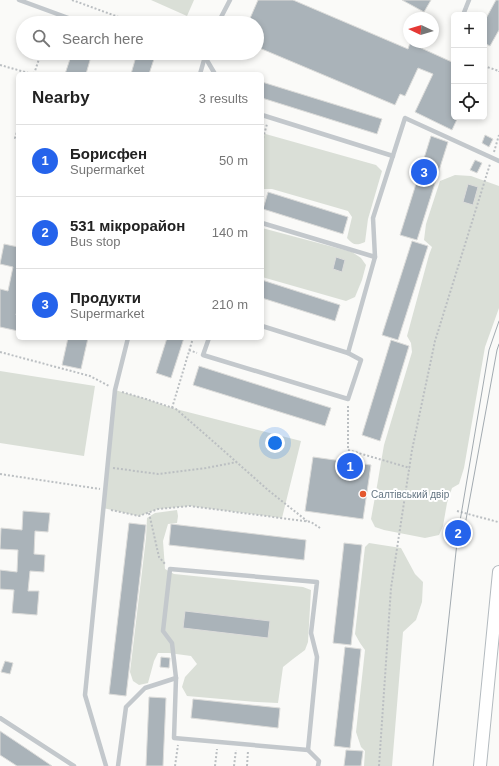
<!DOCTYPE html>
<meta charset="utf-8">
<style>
body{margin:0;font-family:Arial,sans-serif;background:#f6f6f6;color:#222}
.controls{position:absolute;right:12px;top:12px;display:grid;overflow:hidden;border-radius:6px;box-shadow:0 2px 6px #0003}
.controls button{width:36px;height:36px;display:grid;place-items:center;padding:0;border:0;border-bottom:1px solid #e0e0e0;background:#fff;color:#222;font:20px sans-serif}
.compass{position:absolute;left:403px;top:12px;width:36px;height:36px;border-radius:50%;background:#fff;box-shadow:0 2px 6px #0003;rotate:274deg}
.you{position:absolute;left:275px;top:443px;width:14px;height:14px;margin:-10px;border:3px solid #fff;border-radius:50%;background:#1a73e8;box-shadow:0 0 0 6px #1a73e833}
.badge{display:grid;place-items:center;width:26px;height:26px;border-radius:50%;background:#2563eb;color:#fff;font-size:13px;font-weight:700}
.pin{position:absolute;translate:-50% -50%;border:2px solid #fff;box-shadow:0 1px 4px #0006}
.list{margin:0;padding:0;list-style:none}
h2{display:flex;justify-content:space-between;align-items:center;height:52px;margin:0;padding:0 16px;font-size:17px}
h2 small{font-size:13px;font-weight:400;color:#767676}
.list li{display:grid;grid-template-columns:26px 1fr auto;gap:12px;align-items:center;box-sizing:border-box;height:72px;padding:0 16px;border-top:1px solid #e0e0e0}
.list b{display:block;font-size:15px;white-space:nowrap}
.list p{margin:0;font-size:13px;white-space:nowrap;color:#767676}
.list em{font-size:13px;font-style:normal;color:#767676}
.icon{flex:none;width:22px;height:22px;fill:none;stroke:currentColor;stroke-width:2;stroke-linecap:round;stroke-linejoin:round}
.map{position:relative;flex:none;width:499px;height:766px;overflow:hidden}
.search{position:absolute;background:#fff;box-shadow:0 2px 6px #0003;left:16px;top:16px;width:248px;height:44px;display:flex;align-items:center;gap:10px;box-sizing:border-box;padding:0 14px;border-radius:22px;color:#767676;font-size:15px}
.panel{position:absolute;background:#fff;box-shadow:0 2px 6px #0003;left:16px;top:72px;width:248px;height:268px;border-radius:6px}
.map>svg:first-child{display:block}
.green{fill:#dadfd7}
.building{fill:#aab3b9;stroke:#dcdcda}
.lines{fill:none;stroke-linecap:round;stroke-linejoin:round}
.secondary-casing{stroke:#b3babf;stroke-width:14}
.path{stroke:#bbbfc2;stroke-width:2;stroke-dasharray:2 2;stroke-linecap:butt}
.service{stroke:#c3c8cc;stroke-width:4.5}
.secondary{stroke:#fff;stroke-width:12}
.tram{stroke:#a2aab0;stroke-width:1}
.poi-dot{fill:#e4572e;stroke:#fff;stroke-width:1.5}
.labels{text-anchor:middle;stroke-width:4;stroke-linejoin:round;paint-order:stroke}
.poi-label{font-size:10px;fill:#657683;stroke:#fff;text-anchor:start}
</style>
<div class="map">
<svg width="499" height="766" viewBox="0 0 499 766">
<rect width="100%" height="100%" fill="#fafaf8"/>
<g class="green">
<polygon points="151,0 194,0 187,16"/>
<path d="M 262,133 L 376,165 L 382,171 L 368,219 L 365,242 C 356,246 353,245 347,238 L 352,217 L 348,211 L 272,189 L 263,189 L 262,190 Z"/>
<polygon points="455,175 471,176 499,186 499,308 485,347 464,468 459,484 452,488 447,503 443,526 439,535 425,538 384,530 375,527 371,519 377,486 384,445 412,352 411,343 407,336 429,255 432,247 424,240 426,224 440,181"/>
<polygon points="262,228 352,252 361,258 366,265 362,280 355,297 346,301 262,277"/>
<polygon points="0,371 95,386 84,456 0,443"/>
<polygon points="115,390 146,399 172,408 301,441 282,518 190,506 158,509 139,516 103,508"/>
<polygon points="177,510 178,516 177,523 168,524 163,541 165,569 174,574 303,587 311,590 308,642 305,650 293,659 283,667 278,703 257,702 187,696 182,687 185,677 197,664 191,656 169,653 158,653 154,661 148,683 139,685 133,681 130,672 146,538 147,518 155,513"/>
<polygon points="369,543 401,548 415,574 423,582 422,602 416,620 403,632 392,766 364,766 365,751 361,747 356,732 365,650 360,643 355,634 365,547"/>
</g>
<g class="building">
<polygon points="258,0 293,0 408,49 410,43 454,63 454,117 458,117 452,130 415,112 433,74 418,68 405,96 400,94 395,105 257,47 257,23 248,23"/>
<polygon points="402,0 431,0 424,12"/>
<polygon points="496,0 499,0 499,30 490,46 484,43 484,22"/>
<polygon points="72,53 92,53 86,74 65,74"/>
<polygon points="137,53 154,59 149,74 131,74"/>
<polygon points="262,82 382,119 377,134 262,98"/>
<polygon points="485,135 493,139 489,147 482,143"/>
<polygon points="431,136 448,142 417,240 400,235"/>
<polygon points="475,160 482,163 477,173 470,170"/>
<polygon points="468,184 478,187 473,205 463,202"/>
<polygon points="268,192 348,217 343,234 263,209"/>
<polygon points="412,241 428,246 398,340 382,335"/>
<polygon points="4,244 18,247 18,307 16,315 18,315 18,331 0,327 0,289 8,291 13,267 0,264"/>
<polygon points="336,257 345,260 342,272 333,269"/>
<polygon points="262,280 340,305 335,321 262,298"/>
<polygon points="68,338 88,338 81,369 62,365"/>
<polygon points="167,338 184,338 171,378 156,373"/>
<polygon points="391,340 409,346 380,441 362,435"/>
<polygon points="199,366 331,408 325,426 193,385"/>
<polygon points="313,457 371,465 363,519 305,511"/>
<polygon points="23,511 50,513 48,532 35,531 34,554 45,555 44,572 30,571 28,591 39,591 37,615 12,613 14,590 0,589 0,570 17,572 18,550 0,549 1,528 22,530"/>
<polygon points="129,523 146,525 126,696 109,694"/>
<polygon points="171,524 306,540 304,560 169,545"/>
<polygon points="344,543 362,545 351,645 333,643"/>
<polygon points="185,611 270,621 268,638 183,628"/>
<polygon points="345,647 361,649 350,748 334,746"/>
<polygon points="161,657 170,658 169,668 160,667"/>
<polygon points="5,661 13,663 10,674 1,672"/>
<polygon points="149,697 166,698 163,766 146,766"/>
<polygon points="193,699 280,708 278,728 191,718"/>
<polygon points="0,731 27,749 52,766 17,766 0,755"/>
<polygon points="346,750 363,751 361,766 344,766"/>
</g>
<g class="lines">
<defs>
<polyline id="secondary" points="480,766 499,572"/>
</defs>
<use href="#secondary" class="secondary-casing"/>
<g class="path">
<polyline points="72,0 135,23"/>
<polyline points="0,65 32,74"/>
<polyline points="484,66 499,71 499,72"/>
<polyline points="34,74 41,53"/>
<polyline points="18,129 15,138 18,139"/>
<polyline points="262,142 267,124"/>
<polyline points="494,152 499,135"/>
<polyline points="189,350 197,353"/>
<polyline points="0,352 90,376 109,386"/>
<polyline points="122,392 146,399 176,409 215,443 268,490 307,521"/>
<polyline points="348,406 348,450 410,468"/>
<polyline points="172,408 193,338"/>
<polyline points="113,468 158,474 206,468 237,462"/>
<polyline points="0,474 100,489"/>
<polyline points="111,510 139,516 158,509 190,506 311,522 320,528"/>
<polyline points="457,511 498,522"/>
<polyline points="149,513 159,557 165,564"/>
<polyline points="175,766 178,745"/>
<polyline points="215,766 217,749"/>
<polyline points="234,766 236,750"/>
<polyline points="247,766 248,751"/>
<polyline points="379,766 391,588 412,450 435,341 490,164"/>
</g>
<g class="service">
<polyline points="19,0 82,23"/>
<polyline points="463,15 469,0"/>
<polyline points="218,23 230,0"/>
<polyline points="101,55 102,53"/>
<polyline points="205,57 215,74"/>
<polyline points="200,74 206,53"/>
<polyline points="262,115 393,156"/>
<polyline points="262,223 375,257 373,218 405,118 499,161"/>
<polyline points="262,326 348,353 375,257"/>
<polyline points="209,338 203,355 348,399 361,360 348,353"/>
<polygon points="170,569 317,582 311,633 317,657 308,750 174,738 176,678 172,643 163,631"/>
<polyline points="0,718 74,766"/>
<polyline points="308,750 319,761 318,766"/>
<polyline points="106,766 85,695 115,390 128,338"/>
<polyline points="118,766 126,707 145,688 176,678"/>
</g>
<use href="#secondary" class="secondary"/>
<g class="tram">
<polyline points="461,547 497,350 499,344"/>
<polyline points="433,766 458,533 489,350 499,321"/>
</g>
</g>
<circle class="poi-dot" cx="363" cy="494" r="4"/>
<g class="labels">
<g class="poi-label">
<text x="371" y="498">Салтівський двір</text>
</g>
</g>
</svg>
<div class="controls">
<button>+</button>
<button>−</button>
<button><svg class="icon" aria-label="locate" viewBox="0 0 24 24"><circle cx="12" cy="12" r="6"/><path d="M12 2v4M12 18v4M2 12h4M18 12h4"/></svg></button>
</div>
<svg class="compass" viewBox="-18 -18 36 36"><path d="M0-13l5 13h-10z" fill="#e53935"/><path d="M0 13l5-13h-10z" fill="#767676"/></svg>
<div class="you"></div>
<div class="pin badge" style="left:350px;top:466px">1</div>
<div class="pin badge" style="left:458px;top:533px">2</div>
<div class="pin badge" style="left:424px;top:172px">3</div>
<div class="search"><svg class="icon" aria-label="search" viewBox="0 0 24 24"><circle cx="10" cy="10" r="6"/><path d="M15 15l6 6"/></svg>Search here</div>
<section class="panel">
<h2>Nearby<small>3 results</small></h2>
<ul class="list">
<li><span class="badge">1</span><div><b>Борисфен</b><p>Supermarket</p></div><em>50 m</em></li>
<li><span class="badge">2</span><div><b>531 мікрорайон</b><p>Bus stop</p></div><em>140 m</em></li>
<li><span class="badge">3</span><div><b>Продукти</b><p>Supermarket</p></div><em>210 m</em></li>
</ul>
</section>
</div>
